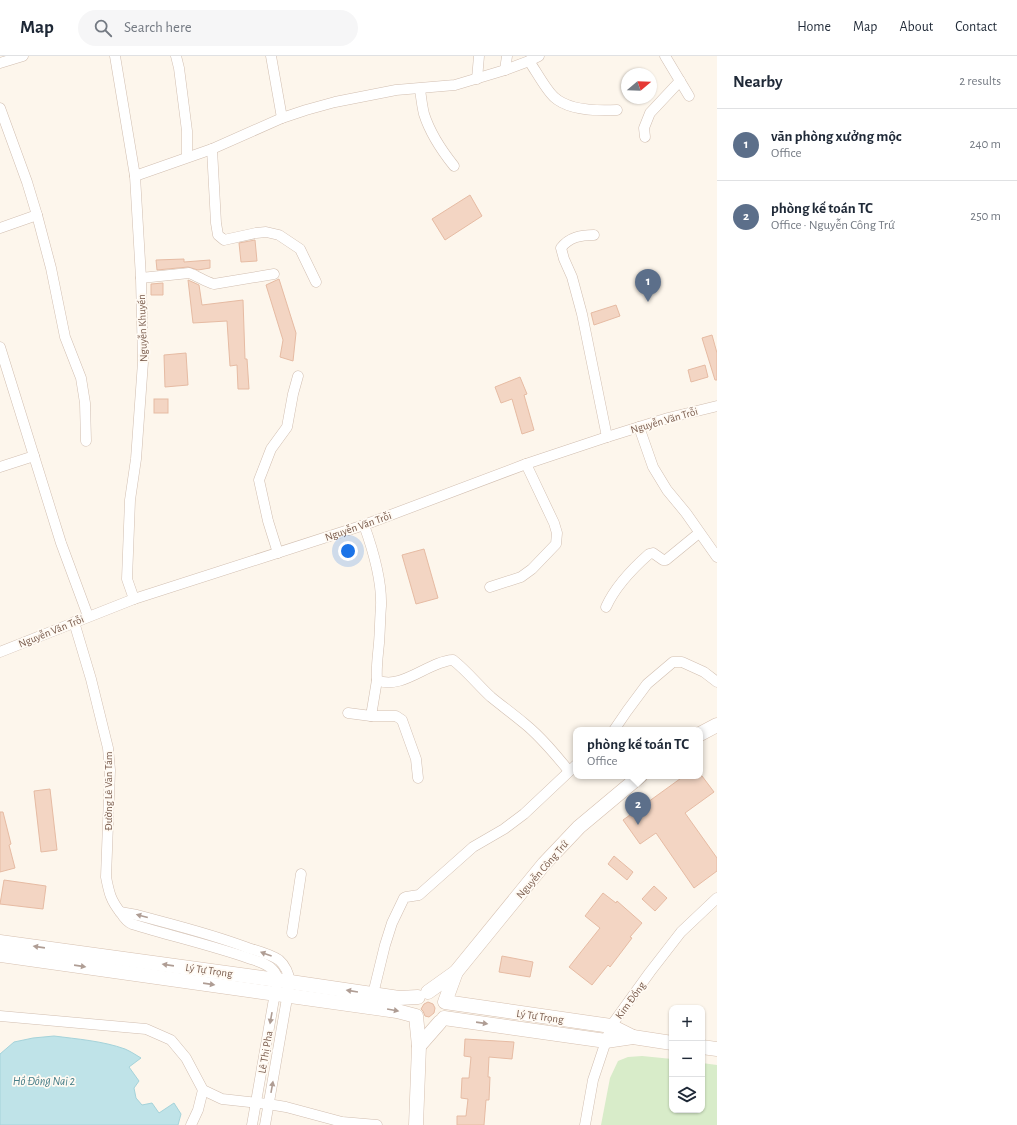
<!DOCTYPE html>
<meta charset="utf-8">
<style>
body{margin:0;font-family:"Alegreya Sans",sans-serif;background:#f6f6f7;color:#1f2937}
.controls{position:absolute;right:12px;bottom:12px;display:grid;overflow:hidden;border-radius:8px;box-shadow:0 1px 3px #0004}
.controls button{width:36px;height:36px;display:grid;place-items:center;padding:0;border:0;border-bottom:1px solid #e0e1e3;background:#fff;color:#1f2937;font:20px sans-serif}
.compass{position:absolute;left:621px;top:12px;width:36px;height:36px;border-radius:50%;background:#fff;box-shadow:0 1px 3px #0004;rotate:71deg}
.you{position:absolute;left:348px;top:495px;width:14px;height:14px;margin:-10px;border:3px solid #fff;border-radius:50%;background:#1a73e8;box-shadow:0 0 0 6px #1a73e833}
.badge{display:grid;place-items:center;width:26px;height:26px;border-radius:50%;background:#0f766e;color:#fff;font-size:13px;font-weight:700}
.pin{position:absolute;translate:-50% -33px;filter:drop-shadow(0 1px 2px #0008)}
.pin::after{content:'';position:absolute;top:21px;width:14px;height:12px;background:inherit;clip-path:polygon(0 0,100% 0,50% 100%)}
.popup{position:absolute;left:573px;top:671px;width:130px;height:52px;box-sizing:border-box;display:grid;place-content:center;border-radius:8px;background:#fff;filter:drop-shadow(0 1px 3px #0005);font-size:13px;white-space:nowrap;color:#747a83}
.popup b{font-size:15px;color:#1f2937}
.popup::after{content:'';position:absolute;left:50%;top:100%;margin-left:-8px;border:8px solid transparent;border-top-color:#fff}
.list{margin:0;padding:0;list-style:none}
h2{display:flex;justify-content:space-between;align-items:center;height:52px;margin:0;padding:0 16px;font-size:17px}
h2 small{font-size:13px;font-weight:400;color:#747a83}
.list li{display:grid;grid-template-columns:26px 1fr auto;gap:12px;align-items:center;box-sizing:border-box;height:72px;padding:0 16px;border-top:1px solid #e0e1e3}
.list b{display:block;font-size:15px;white-space:nowrap}
.list p{margin:0;font-size:13px;white-space:nowrap;color:#747a83}
.list em{font-size:13px;font-style:normal;color:#747a83}
.icon{flex:none;width:22px;height:22px;fill:none;stroke:currentColor;stroke-width:2;stroke-linecap:round;stroke-linejoin:round}
.map{position:relative;flex:none;width:717px;height:1069px;overflow:hidden}
header{display:flex;align-items:center;gap:24px;box-sizing:border-box;height:56px;padding:0 20px;background:#fff;border-bottom:1px solid #e0e1e3}
header strong{font-size:19px}
nav{display:flex;gap:22px;margin-inline-start:auto;font-size:14px}
.search{width:280px;height:36px;background:#f6f6f7;display:flex;align-items:center;gap:10px;box-sizing:border-box;padding:0 14px;border-radius:22px;color:#747a83;font-size:15px}
main{display:flex}
aside{flex:1;background:#fff}
.map>svg:first-child{display:block}
.green{fill:#d8ecc9}
.water{fill:#bfe3e8;stroke:#a5d3da}
.building{fill:#f3d5c3;stroke:#e6bba3}
.lines{fill:none;stroke-linecap:round;stroke-linejoin:round}
.street-casing{stroke:#d1beb0;stroke-width:11}
.secondary-casing{stroke:#d6c0b0;stroke-width:15}
.street{stroke:#fff;stroke-width:10}
.secondary{stroke:#fff;stroke-width:14}
.oneway{fill:#af9d94}
.labels{text-anchor:middle;stroke-width:3.5;stroke-linejoin:round;paint-order:stroke}
.street-label{font-size:11px;fill:#7a5c4d;stroke:#fffaf3}
.water-label{font-size:12px;font-style:italic;fill:#437c86;stroke:#fffaf3}
</style>
<header>
<strong>Map</strong>
<div class="search"><svg class="icon" aria-label="search" viewBox="0 0 24 24"><circle cx="10" cy="10" r="6"/><path d="M15 15l6 6"/></svg>Search here</div>
<nav><a>Home</a><a>Map</a><a>About</a><a>Contact</a></nav>
</header>
<main>
<div class="map">
<svg width="717" height="1069" viewBox="0 0 717 1069">
<rect width="100%" height="100%" fill="#fdf6ec"/>
<polygon class="green" points="642,1000 672,1003 672,1054 702,1054 702,1007 717,1009 717,1069 601,1069 610,1022 618,1005 628,1001"/>
<path class="water" d="M 54,980 C 77,983 103,985 125,993 C 130,995 136,999 141,1002 L 129,1011 L 139,1025 L 134,1032 L 136,1042 L 142,1049 L 152,1047 L 159,1057 L 174,1047 L 181,1058 L 178,1069 L 0,1069 L 0,998 L 14,986 L 33,982 Z"/>
<g class="building">
<polygon points="470,139 482,160 445,184 432,163"/>
<polygon points="255,184 257,205 241,206 239,187"/>
<polygon points="184,203 184,206 210,204 210,212 198,214 188,211 157,214 156,204"/>
<polygon points="279,223 296,277 293,305 280,301 283,284 266,229"/>
<polygon points="188,224 199,229 202,249 243,244 245,303 247,303 249,333 238,333 237,309 230,310 227,265 193,267"/>
<polygon points="163,227 163,239 151,239 151,228"/>
<polygon points="616,249 620,260 594,269 591,257"/>
<polygon points="712,279 717,297 717,324 715,324 702,282"/>
<polygon points="186,297 188,329 165,331 164,299"/>
<polygon points="705,309 708,321 691,326 688,314"/>
<polygon points="520,321 527,338 524,339 534,374 522,378 512,343 501,347 495,331"/>
<rect x="154" y="343" width="14" height="14"/>
<polygon points="424,493 438,542 416,548 402,499"/>
<polygon points="684,720 702,720 714,736 685,757 717,802 717,815 694,832 656,777 640,788 623,764"/>
<polygon points="50,733 57,794 41,796 34,735"/>
<polygon points="0,756 3,756 11,788 9,789 15,812 0,816"/>
<polygon points="614,800 633,816 627,824 608,808"/>
<polygon points="4,824 46,830 43,853 0,848"/>
<polygon points="654,830 667,842 655,855 642,843"/>
<polygon points="603,837 616,847 617,845 642,867 630,881 632,882 610,911 608,909 592,929 569,911 600,872 585,860"/>
<polygon points="502,900 533,906 530,921 499,916"/>
<polygon points="428,946 433,948 435,952 434,957 429,961 425,960 423,955 421,953 424,948"/>
<polygon points="465,983 514,986 512,1003 489,1001 488,1021 490,1021 489,1044 486,1044 484,1069 457,1069 457,1060 466,1060 468,1043 461,1042 462,1022 469,1022 471,1001 464,1000"/>
</g>
<g class="lines">
<defs>
<g id="street">
<polyline points="115,0 135,120 141,222 143,306 136,403 130,444 127,523 134,543"/>
<polyline points="176,0 179,12 187,75 187,101"/>
<polyline points="271,0 282,62"/>
<polyline points="665,0 689,40"/>
<path d="M 529,5 C 536,15 546,34 554,41 C 569,55 598,55 617,54"/>
<polyline points="0,7 23,0"/>
<polyline points="505,14 507,0"/>
<polyline points="477,23 479,0"/>
<path d="M 420,33 C 421,41 422,50 424,58 C 430,77 442,95 454,110"/>
<polyline points="0,52 27,126 37,159 51,212 65,281 81,322 85,347 86,385"/>
<polyline points="645,81 644,72 650,57 680,25"/>
<polyline points="212,93 216,167 218,179 224,184 256,177 266,176 279,179 300,193 316,226"/>
<polyline points="135,120 212,93 282,62 306,54 335,46 396,34 455,29 505,14 529,5 539,0"/>
<polyline points="0,172 37,159"/>
<path d="M 594,179 C 581,179 569,181 561,192 L 564,203 L 572,221 L 582,258 L 607,381"/>
<path d="M 141,222 L 189,217 C 198,220 205,226 214,228 L 274,218"/>
<polyline points="0,291 61,487 88,560"/>
<polyline points="639,371 653,411 667,434 686,457 717,501"/>
<polyline points="0,411 34,400"/>
<path d="M 364,469 C 373,494 382,523 381,550 C 380,562 380,575 379,587 C 378,599 376,611 377,624 C 401,635 429,605 453,604 C 467,615 478,629 491,641 C 502,650 513,658 525,668 C 541,681 555,698 569,715"/>
<polyline points="278,497 268,465 259,424 271,393 287,371 293,338 298,320"/>
<polyline points="490,531 521,521 532,513 556,488 557,477 554,467 526,408"/>
<path d="M 606,551 C 615,531 632,513 649,498 L 653,497 L 663,504 L 666,504 L 699,477"/>
<path d="M 74,566 L 91,623 L 108,692 L 110,714 L 106,821 C 109,837 111,845 121,857 C 124,862 127,866 132,868 C 171,880 210,889 248,902 C 257,905 267,907 273,914 C 280,921 277,929 275,937 L 252,1069"/>
<polyline points="0,596 134,543 364,469 526,408 607,381 668,362 717,350"/>
<polyline points="348,657 371,660 377,624"/>
<polyline points="371,660 396,660 402,664 416,703 418,722"/>
<polyline points="614,674 627,655 647,628 673,606 682,606 704,616 717,626"/>
<path d="M 120,856 L 137,859 C 174,869 212,878 248,892 C 258,895 270,898 279,904 C 286,910 288,917 290,925 L 265,1069"/>
<polyline points="292,877 301,818"/>
<polyline points="373,938 385,889 392,867 404,842 406,841 419,839 473,791 504,773 524,758 576,709"/>
<polyline points="0,960 146,973 171,984 186,1002 203,1034 222,1043 268,1048 286,1051 342,1066 377,1069"/>
<polyline points="191,1069 198,1054 203,1034"/>
<polyline points="585,1069 593,1024 611,970 650,916 681,876 717,842"/>
</g>
<g id="secondary">
<polyline points="700,678 717,669"/>
<polyline points="0,886 277,924 399,942 418,941"/>
<polyline points="0,899 397,955 416,960 419,990 416,1069"/>
<polyline points="456,916 445,946 611,970 633,981"/>
<polyline points="428,936 456,916 544,808 579,771 640,720"/>
<polyline points="444,962 606,985 633,981 672,987"/>
<polyline points="419,990 440,966"/>
<polyline points="702,991 717,993"/>
</g>
</defs>
<use href="#street" class="street-casing"/>
<use href="#secondary" class="secondary-casing"/>
<use href="#street" class="street"/>
<use href="#secondary" class="secondary"/>
</g>
<defs><path id="oneway-solid" d="M-6-.8H1V-3.2L6.5 0L1 3.2V.8H-6Z"/></defs>
<g class="oneway">
<use href="#oneway-solid" transform="translate(142 860) rotate(-165)"/>
<use href="#oneway-solid" transform="translate(39 891) rotate(-172)"/>
<use href="#oneway-solid" transform="translate(266 898) rotate(-160)"/>
<use href="#oneway-solid" transform="translate(168 909) rotate(-172)"/>
<use href="#oneway-solid" transform="translate(80 910) rotate(8)"/>
<use href="#oneway-solid" transform="translate(209 928) rotate(8)"/>
<use href="#oneway-solid" transform="translate(352 935) rotate(-171)"/>
<use href="#oneway-solid" transform="translate(393 954) rotate(10)"/>
<use href="#oneway-solid" transform="translate(271 962) rotate(100)"/>
<use href="#oneway-solid" transform="translate(482 967) rotate(8)"/>
<use href="#oneway-solid" transform="translate(272 1031) rotate(-80)"/>
</g>
<g class="labels">
<g class="street-label">
<text transform="translate(142 272) rotate(-92)" y="4">Nguyễn Khuyến</text>
<text transform="translate(664 364) rotate(-16)" y="4">Nguyễn Văn Trỗi</text>
<text transform="translate(358 470) rotate(-19)" y="4">Nguyễn Văn Trỗi</text>
<text transform="translate(51 575) rotate(-22)" y="4">Nguyễn Văn Trỗi</text>
<text transform="translate(108 735) rotate(-90)" y="4">Đường Lê Văn Tám</text>
<text transform="translate(542 813) rotate(-49)" y="4">Nguyễn Công Trứ</text>
<text transform="translate(209 914) rotate(8)" y="4">Lý Tự Trọng</text>
<text transform="translate(630 944) rotate(-54)" y="4">Kim Đồng</text>
<text transform="translate(540 960) rotate(8)" y="4">Lý Tự Trọng</text>
<text transform="translate(265 996) rotate(-80)" y="4">Lê Thị Pha</text>
</g>
<g class="water-label">
<text x="44" y="1029">Hồ Đồng Nai 2</text>
</g>
</g>
</svg>
<div class="controls">
<button>+</button>
<button>−</button>
<button><svg class="icon" aria-label="layers" viewBox="0 0 24 24"><path d="M12 4l9 5-9 5-9-5zM3 14l9 5 9-5"/></svg></button>
</div>
<svg class="compass" viewBox="-18 -18 36 36"><path d="M0-13l5 13h-10z" fill="#e53935"/><path d="M0 13l5-13h-10z" fill="#747a83"/></svg>
<div class="you"></div>
<div class="pin badge" style="left:648px;top:246px;background:#5c6f8a">1</div>
<div class="pin badge" style="left:638px;top:769px;background:#5c6f8a">2</div>
<div class="popup"><b>phòng kế toán TC</b>Office</div>
</div>
<aside>
<h2>Nearby<small>2 results</small></h2>
<ul class="list">
<li><span class="badge" style="background:#5c6f8a">1</span><div><b>văn phòng xưởng mộc</b><p>Office</p></div><em>240 m</em></li>
<li><span class="badge" style="background:#5c6f8a">2</span><div><b>phòng kế toán TC</b><p>Office · Nguyễn Công Trứ</p></div><em>250 m</em></li>
</ul>
</aside>
</main>
